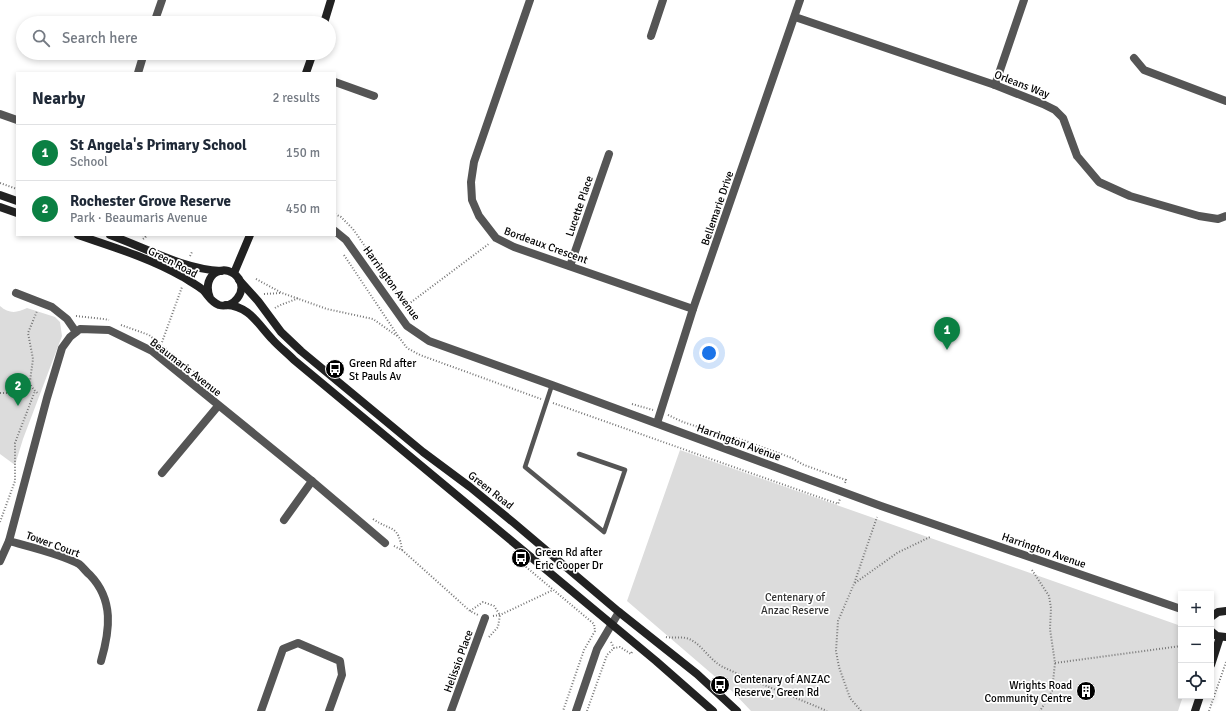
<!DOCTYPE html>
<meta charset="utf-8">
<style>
body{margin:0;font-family:Signika,sans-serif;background:#f6f6f7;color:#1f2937}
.controls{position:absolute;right:12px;bottom:12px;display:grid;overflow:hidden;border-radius:0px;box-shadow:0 2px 6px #0003}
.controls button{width:36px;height:36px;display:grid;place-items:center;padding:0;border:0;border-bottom:1px solid #e0e1e3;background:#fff;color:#1f2937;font:20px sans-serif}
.you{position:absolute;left:709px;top:353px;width:14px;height:14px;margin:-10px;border:3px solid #fff;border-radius:50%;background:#1a73e8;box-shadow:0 0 0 6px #1a73e833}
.badge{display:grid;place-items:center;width:26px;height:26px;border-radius:50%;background:#0b8043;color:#fff;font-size:13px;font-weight:700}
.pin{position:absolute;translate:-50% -33px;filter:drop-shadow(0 1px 2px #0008)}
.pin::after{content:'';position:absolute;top:21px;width:14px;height:12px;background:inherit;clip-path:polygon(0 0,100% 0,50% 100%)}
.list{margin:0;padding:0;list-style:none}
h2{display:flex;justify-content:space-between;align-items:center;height:52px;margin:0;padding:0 16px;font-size:17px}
h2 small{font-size:13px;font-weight:400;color:#747a83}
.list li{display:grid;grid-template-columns:26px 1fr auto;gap:12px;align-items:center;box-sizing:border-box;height:56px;padding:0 16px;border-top:1px solid #e0e1e3}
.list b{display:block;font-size:15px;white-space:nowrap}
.list p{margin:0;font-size:13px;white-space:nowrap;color:#747a83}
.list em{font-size:13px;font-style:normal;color:#747a83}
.icon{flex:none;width:22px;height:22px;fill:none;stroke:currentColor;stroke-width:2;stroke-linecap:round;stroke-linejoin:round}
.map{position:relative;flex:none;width:1226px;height:711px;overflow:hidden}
.search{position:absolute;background:#fff;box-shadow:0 2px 6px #0003;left:16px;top:16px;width:320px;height:44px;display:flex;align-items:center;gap:10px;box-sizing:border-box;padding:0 14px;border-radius:22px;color:#747a83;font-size:15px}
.panel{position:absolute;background:#fff;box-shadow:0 2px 6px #0003;left:16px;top:72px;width:320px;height:164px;border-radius:0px}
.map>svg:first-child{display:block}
.green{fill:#dcdcdc}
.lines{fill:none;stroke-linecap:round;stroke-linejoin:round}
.path{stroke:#777;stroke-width:2;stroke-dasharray:1 2;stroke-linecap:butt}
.lane{stroke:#555;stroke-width:4.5}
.street{stroke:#555;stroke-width:8}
.secondary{stroke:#222;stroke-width:8}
.labels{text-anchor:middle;stroke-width:3.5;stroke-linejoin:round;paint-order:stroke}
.street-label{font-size:11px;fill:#000;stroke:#fff}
.poi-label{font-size:11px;fill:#000;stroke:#fff;text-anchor:start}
.park-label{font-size:11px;fill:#333;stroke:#fff}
</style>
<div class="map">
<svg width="1226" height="711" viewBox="0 0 1226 711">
<rect width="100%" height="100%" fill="#fff"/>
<g class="green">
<path d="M 0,306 C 9,314 17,313 27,308 L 55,317 L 60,322 L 62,336 L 23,439 L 15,465 L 0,454 Z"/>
<polygon points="680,450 1181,626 1181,696 1183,696 1178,711 751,711 733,692 627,601"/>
</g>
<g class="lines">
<g class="path">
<polyline points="0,183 17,189"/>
<polyline points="335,214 341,217 353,229 416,320"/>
<polyline points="142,235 147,237"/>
<polyline points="143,239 148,235"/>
<polyline points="344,255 398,336 407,348 420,355 541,399"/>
<polyline points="190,256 192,252"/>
<polyline points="256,279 282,293 327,309 373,319 397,336"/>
<polyline points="264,294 281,293"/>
<polyline points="406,306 490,243"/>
<path d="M 275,308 C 281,304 290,302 298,298"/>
<polyline points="76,316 104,319 109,320"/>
<polyline points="121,325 149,335 220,393"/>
<polyline points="161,345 182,287"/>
<polyline points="29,383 35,391 39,394"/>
<polyline points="0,393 9,393 25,388 30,381 33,359 28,333 37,311"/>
<polyline points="553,403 838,504 840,499"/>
<polyline points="632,404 653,410"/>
<polyline points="668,415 683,422 725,436 740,439 773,451 792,458 804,465 846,480 845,483"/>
<path d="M 373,519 C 392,532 398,524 402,550"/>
<polyline points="0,522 15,481 15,443 35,391"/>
<polyline points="394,546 402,550 470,611 478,615"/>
<polyline points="519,561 594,624 595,631 584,650 563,711"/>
<polyline points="1032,570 1049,596 1051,608 1050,629 1055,663 1052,691 1040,711"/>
<polyline points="855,583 897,553 930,537"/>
<polyline points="470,611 483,602 494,606 500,615 498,627 489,637"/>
<polyline points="493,616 500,615 553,590"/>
<path d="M 666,637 C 675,639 684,635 693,641 C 704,648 711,661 723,667 C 757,683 792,696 827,711"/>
<polyline points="611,642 614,648 620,647 631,654 632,652"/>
<polyline points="1055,663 1181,646"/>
<polyline points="587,711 607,655 614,648"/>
<polyline points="861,711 850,698 839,667 836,651 838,621 854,584 877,517"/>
<polyline points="1209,711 1226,662"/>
</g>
<polyline class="lane" points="552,385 525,467 604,532 625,470 579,454"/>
<g class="street">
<polyline points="530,0 474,162 471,182 472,200 479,216 496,238 514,247 693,309"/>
<polyline points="795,17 995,85 1043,104 1055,110 1063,118 1077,156 1099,182 1130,196 1199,216 1218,219 1226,216"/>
<polyline points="154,23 162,0"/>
<polyline points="651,36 663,0"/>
<polyline points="1134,58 1144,70 1226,101"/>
<polyline points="138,73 144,53"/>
<polyline points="335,82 374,96"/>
<polyline points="995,85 1024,0"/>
<polyline points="0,114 17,120"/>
<polyline points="335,231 346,240 407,326 429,341 552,385 881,506 1181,609"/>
<polyline points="570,266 609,154"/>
<polyline points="16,293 52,307 67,319 76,332"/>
<polyline points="657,423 693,309 800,0"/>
<polyline points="162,473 218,406"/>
<polyline points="284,520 312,481"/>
<path d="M 9,541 C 30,547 61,554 79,564 C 83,567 86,572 90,575 C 114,600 110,630 101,661"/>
<polyline points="0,561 9,541 47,398 62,348 70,337 80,329 109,330 152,351 312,481 385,543"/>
<polyline points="261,711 283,649 298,643 340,661 342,675 329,711"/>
<polyline points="451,711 485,618"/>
<polyline points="576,711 597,649 619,612"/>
</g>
<g class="secondary">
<polyline points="324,23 331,0"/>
<polyline points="306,73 313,53"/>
<polyline points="0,195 17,201"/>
<polyline points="0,207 17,213"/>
<path d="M 78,235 C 113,247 150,258 183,277 C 189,281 197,285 203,290 C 208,295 211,302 219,305 C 233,309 247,292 239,279 C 227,261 200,273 210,298"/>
<path d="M 110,235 C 146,248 183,269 221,271"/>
<polyline points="234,273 250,235"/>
<polyline points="239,280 258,301 281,332 301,351 423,452 470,487 514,523 619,612 697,674 737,711"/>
<path d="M 226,305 C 249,306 257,323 272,339 C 278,346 287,353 294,360 L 656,661 L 713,711"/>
<polyline points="1211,617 1218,612 1226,611"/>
<polyline points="1211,631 1217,636 1226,637"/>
<polyline points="1211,665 1220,637"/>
<polyline points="1195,711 1200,696"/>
</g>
</g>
<defs>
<symbol id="bus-disc" viewBox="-11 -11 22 22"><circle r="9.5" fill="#000" stroke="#fff"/><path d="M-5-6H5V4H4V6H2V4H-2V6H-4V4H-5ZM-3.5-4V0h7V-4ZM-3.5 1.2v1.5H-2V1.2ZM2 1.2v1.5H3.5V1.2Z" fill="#fff"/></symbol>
<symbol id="building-disc" viewBox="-11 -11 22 22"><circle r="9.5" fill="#000" stroke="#fff"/><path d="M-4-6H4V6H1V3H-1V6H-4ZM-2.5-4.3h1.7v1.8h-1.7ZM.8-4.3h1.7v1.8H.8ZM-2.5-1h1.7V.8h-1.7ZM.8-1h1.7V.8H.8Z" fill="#fff"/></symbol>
</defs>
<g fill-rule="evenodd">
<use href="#bus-disc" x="324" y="358" width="22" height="22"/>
<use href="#bus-disc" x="510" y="547" width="22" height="22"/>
<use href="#bus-disc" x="709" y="674" width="22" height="22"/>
<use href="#building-disc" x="1075" y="680" width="22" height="22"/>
</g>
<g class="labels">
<g class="street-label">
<text transform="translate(1022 84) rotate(21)" y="4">Orleans Way</text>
<text transform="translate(579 206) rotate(-71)" y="4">Lucette Place</text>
<text transform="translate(717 208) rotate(-71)" y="4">Bellemarie Drive</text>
<text transform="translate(546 245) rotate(20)" y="4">Bordeaux Crescent</text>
<text transform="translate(173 262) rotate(27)" y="4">Green Road</text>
<text transform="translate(392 283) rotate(54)" y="4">Harrington Avenue</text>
<text transform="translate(186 367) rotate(38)" y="4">Beaumaris Avenue</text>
<text transform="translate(739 442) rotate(20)" y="4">Harrington Avenue</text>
<text transform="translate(491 490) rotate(38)" y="4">Green Road</text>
<text transform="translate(53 544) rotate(20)" y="4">Tower Court</text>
<text transform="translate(1044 550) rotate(19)" y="4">Harrington Avenue</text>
<text transform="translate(458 661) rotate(-70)" y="4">Helissio Place</text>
</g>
<g class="poi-label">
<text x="349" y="367">Green Rd after<tspan x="349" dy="13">St Pauls Av</tspan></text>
<text x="535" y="556">Green Rd after<tspan x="535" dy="13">Eric Cooper Dr</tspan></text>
<text x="734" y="683">Centenary of ANZAC<tspan x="734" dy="13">Reserve, Green Rd</tspan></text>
<text x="1072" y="689" text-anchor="end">Wrights Road<tspan x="1072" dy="13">Community Centre</tspan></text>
</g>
<g class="park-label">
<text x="795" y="601">Centenary of<tspan x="795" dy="13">Anzac Reserve</tspan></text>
</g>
</g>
</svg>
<div class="controls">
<button>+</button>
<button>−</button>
<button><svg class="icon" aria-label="locate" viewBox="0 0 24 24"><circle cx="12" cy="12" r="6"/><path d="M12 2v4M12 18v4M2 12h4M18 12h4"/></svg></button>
</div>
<div class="you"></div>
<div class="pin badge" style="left:947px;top:350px">1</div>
<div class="pin badge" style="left:18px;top:406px">2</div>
<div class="search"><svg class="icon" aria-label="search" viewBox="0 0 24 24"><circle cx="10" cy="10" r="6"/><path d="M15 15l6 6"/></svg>Search here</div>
<section class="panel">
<h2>Nearby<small>2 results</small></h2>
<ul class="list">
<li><span class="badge">1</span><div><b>St Angela's Primary School</b><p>School</p></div><em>150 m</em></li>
<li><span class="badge">2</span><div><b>Rochester Grove Reserve</b><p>Park · Beaumaris Avenue</p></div><em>450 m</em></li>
</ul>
</section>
</div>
